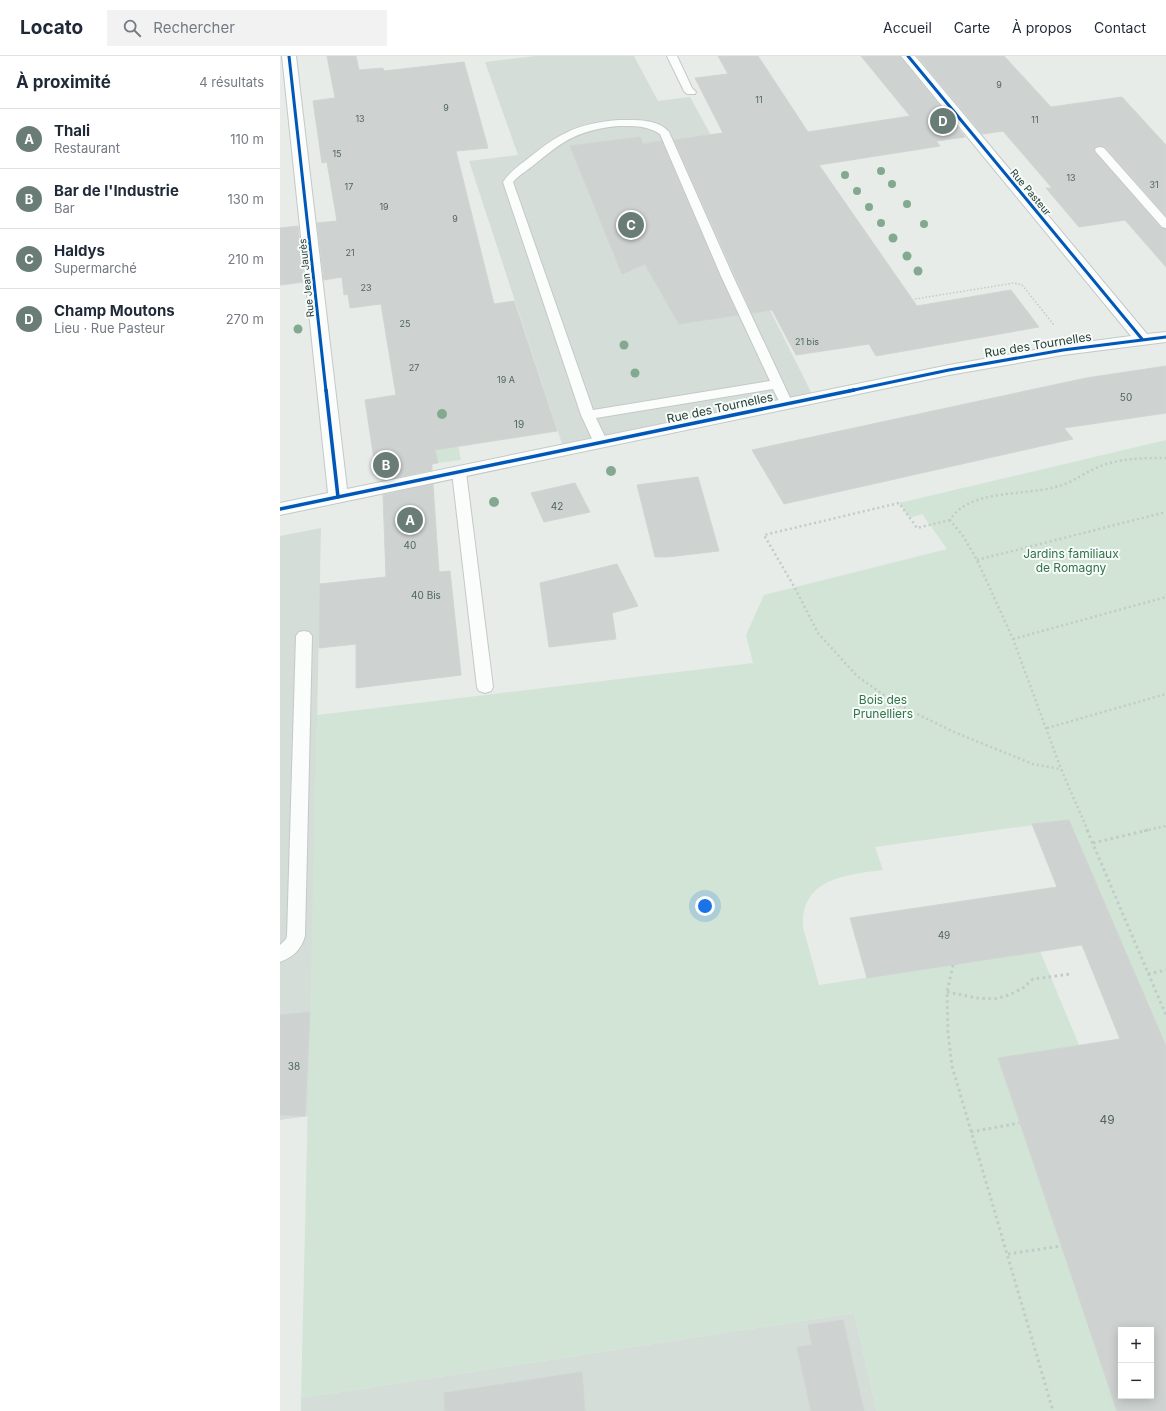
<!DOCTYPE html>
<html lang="fr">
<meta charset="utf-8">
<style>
body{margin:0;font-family:Inter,sans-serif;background:#f2f2f3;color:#1f2937}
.controls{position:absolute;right:12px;bottom:12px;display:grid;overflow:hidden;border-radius:0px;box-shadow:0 2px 10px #0003}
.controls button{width:36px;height:36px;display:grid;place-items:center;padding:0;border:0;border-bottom:1px solid #e0e1e3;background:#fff;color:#1f2937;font:20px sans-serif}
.you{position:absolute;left:425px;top:850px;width:14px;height:14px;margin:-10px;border:3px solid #fff;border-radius:50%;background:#1a73e8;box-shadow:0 0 0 6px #1a73e833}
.badge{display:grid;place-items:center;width:26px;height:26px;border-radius:50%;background:#697c75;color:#fff;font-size:13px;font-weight:700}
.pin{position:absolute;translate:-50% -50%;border:2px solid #fff;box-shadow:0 1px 4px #0006}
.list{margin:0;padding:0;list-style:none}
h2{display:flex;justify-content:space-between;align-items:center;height:52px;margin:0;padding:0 16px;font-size:17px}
h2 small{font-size:13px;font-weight:400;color:#747a83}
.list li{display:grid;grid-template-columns:26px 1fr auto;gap:12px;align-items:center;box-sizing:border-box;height:60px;padding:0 16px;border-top:1px solid #e0e1e3}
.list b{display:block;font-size:15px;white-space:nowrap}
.list p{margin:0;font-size:13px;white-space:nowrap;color:#747a83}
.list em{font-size:13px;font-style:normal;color:#747a83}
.icon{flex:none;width:22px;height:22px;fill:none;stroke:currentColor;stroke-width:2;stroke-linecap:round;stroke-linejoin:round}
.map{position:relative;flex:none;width:886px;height:1355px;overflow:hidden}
header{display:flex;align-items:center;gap:24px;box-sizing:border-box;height:56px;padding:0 20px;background:#fff;border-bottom:1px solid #e0e1e3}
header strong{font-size:19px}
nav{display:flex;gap:22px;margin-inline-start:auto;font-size:14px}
.search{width:280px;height:36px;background:#f2f2f3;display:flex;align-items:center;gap:10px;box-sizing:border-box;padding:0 14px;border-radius:0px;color:#747a83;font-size:15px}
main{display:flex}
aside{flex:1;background:#fff}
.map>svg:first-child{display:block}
.built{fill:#d5ddd9}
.green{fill:#d2e4d6}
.building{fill:#ced3d1;stroke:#d0d5d2;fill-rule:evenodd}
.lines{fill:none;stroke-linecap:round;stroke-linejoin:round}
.lane-casing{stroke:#c4c9c6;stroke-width:2}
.street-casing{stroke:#c4c9c6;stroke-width:2}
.path-far2{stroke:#c2cbc7;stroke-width:1.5;stroke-dasharray:1.5 2;stroke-linecap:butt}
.path-far1{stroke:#c2cbc7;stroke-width:2.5;stroke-dasharray:2 3;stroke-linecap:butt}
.path{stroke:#c2cbc7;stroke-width:3;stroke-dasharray:2.5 3.5;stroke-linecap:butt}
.lane{fill:#fbfcfc;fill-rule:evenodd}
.street{fill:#fbfcfc;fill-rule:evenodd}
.cycleway-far1-casing{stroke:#f6faf8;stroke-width:4.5}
.cycleway-casing{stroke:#f6faf8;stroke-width:6}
.cycleway-far1{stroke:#0057b8;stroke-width:3}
.cycleway{stroke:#0057b8;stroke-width:3.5}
.tree{fill:#83aa90}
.labels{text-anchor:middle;stroke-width:4;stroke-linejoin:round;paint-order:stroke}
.far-number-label{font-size:9px;fill:#50655e}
.far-street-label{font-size:10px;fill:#253f36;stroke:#f6faf8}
.number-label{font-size:10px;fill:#50655e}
.street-label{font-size:12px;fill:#253f36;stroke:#f6faf8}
.park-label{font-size:12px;fill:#317447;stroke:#f6faf8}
.near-number-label{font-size:12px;fill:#50655e}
</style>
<header>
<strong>Locato</strong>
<div class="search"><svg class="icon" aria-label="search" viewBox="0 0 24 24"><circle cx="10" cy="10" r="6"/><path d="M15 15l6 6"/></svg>Rechercher</div>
<nav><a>Accueil</a><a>Carte</a><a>À propos</a><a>Contact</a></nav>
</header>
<main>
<aside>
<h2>À proximité<small>4 résultats</small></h2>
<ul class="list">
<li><span class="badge">A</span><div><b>Thali</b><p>Restaurant</p></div><em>110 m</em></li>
<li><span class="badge">B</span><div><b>Bar de l'Industrie</b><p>Bar</p></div><em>130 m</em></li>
<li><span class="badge">C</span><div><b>Haldys</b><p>Supermarché</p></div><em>210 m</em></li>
<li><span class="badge">D</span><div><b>Champ Moutons</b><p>Lieu · Rue Pasteur</p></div><em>270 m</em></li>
</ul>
</aside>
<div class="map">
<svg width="886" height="1355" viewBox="0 0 886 1355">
<rect width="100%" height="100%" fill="#e7ece9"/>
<g class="built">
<polygon points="255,0 354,0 378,45 410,41 509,221 476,226 534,342 284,394 189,105 238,99 205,6"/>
<polygon points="41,472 29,1060 0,1064 0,480"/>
<polygon points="574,1257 597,1355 21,1355 21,1342"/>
</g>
<g class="green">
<polygon points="174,369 181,404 158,407 151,372"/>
<path d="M 886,384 L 886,990 L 789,764 L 595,791 L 603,814 C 566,819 521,822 523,871 L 539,929 L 760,895 L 799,989 L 718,1003 L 837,1355 L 597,1355 L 574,1257 L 21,1342 L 37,659 L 473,607 L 466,579 L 484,539 L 667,493 L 642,458 L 630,462 L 619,447 Z"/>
</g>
<g class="building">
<polygon points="47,0 76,0 79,14 103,12 104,15 184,6 208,92 176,95 214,248 234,245 277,375 155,394 158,407 152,408 152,414 103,424 102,415 96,416 85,344 116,339 101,248 70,252 68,238 64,239 62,221 44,224 37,167 57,165 47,106 42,107 33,45 55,42"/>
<polygon points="438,0 478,0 528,76 630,60 581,0 620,0 685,81 656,85 660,90 539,109 637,250 731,234 759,271 596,300 589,288 516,299 492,254 472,257 394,84 443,77 415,22 448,18"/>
<polygon points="637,0 724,0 771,51 842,41 886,89 886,160 825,91 820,90 816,91 814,95 881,172 886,173 886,211 845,164 799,171 766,132 772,132 723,75 702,78"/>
<polygon points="360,81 363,88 382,85 458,259 399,268 365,208 342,218 290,90"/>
<polygon points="18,170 24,226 0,229 0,172"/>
<polygon points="886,310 886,357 784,372 793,383 504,448 472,394 806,322"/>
<polygon points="418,421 439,495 387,501 375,501 357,429"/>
<polygon points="295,427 310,456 264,466 251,437"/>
<polygon points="153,428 159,516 170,515 181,619 76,632 76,588 39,592 40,528 106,521 103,439"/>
<polygon points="337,508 358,550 332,557 336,583 269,591 260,527"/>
<path d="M 789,764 L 886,990 L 886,1355 L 837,1355 L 718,1002 L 840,983 L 802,889 L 587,922 L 570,862 L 777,831 L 752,768 ZM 841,1274 L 871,1274 L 871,1340 L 841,1340 Z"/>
<polygon points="30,956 25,1060 0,1059 0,959"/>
<polygon points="563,1264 584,1355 531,1355 517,1291 532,1289 528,1269"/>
<polygon points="302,1316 305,1355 165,1355 164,1337"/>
</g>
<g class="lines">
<defs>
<g id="lane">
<polygon points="387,0 397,0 412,32 416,36 415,38 407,38 404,35"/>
<path d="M 338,64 C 353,64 378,62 389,76 L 453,220 L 513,348 L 512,351 L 502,351 L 493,333 L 316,362 L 328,387 L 326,390 L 321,391 L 316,390 L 314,387 L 301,359 L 223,126 C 229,117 237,111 245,105 C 278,78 295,68 338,64 ZM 338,70 C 353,70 366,69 380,78 L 441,220 L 490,325 L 313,354 L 233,126 C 239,119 248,114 255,108 C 284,84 299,74 338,70 Z"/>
<polygon points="820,91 824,92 886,162 886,172 882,171 816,96 815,94 816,92"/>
<polygon points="179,412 184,413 186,416 213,631 211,635 205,637 199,635 197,631 172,416 174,413"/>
<path d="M 24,575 L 29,576 L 32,580 L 25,880 C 21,894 13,901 0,906 L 0,889 L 6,883 L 7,880 L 16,580 L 19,576 Z"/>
</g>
<polygon id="street" points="2,0 16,0 67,433 669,309 783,289 851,280 621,0 635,0 867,278 886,276 886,286 783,299 669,319 0,459 0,447 48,437"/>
</defs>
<use href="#lane" class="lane-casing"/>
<use href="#street" class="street-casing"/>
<polyline class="path-far2" points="635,243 734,227 742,229 774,269"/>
<g class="path-far1">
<polyline points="670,464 637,472 619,447 484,479 515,532 538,577 577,620 615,647 674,676 753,708 780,713"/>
<polyline points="697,504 886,456"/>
<polyline points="733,583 886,541"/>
<polyline points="767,672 886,638"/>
<path d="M 808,775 L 781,713 L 733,583 L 697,504 L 683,480 L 670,464 C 689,433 743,440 775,431 C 790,428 802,418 816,412 C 838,402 863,402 886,402"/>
<polyline points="864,775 886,770"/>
</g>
<g class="path">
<polyline points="807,774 886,959"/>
<polyline points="813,787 868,774"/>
<polyline points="673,909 667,936 668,977 672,1010 773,1355"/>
<polyline points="868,918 886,914"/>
<polyline points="667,936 697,942 714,943 729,939 743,932 753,923 791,918"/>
<polyline points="691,1076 739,1067"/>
<polyline points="728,1198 781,1190"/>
</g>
<use href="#lane" class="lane"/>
<use href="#street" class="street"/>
<defs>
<g id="cycleway-far1">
<polyline points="9,0 46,335"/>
<polyline points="628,0 862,283"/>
<polyline points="569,335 669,314 783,294 886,281"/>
</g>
<g id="cycleway">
<polyline points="46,334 58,441"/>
<polyline points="0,453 574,334"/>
</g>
</defs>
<use href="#cycleway-far1" class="cycleway-far1-casing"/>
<use href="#cycleway" class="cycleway-casing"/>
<use href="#cycleway-far1" class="cycleway-far1"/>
<use href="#cycleway" class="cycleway"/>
</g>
<g class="tree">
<circle cx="601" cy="115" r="4"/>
<circle cx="565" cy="119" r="4"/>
<circle cx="612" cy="128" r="4"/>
<circle cx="577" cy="135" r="4"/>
<circle cx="627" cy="148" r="4"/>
<circle cx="589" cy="151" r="4"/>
<circle cx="601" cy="167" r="4"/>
<circle cx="644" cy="168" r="4"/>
<circle cx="613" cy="182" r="4.5"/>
<circle cx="627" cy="200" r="4.5"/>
<circle cx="638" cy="215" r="4.5"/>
<circle cx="18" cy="273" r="4.5"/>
<circle cx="344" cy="289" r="4.5"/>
<circle cx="355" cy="317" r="4.5"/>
<circle cx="162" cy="358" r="5"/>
<circle cx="331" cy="415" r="5"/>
<circle cx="214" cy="446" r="5"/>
</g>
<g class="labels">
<g class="far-number-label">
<text x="719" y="32">9</text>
<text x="479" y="47">11</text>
<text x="166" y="55">9</text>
<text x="80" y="66">13</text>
<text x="755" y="67">11</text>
<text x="57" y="101">15</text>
<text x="791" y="125">13</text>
<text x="874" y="132">31</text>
<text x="69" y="134">17</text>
<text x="104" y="154">19</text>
<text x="175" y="166">9</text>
<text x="70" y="200">21</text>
<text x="86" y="235">23</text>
<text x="125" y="271">25</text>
<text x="527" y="289">21 bis</text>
<text x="134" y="315">27</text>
<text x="226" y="327">19 A</text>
</g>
<g class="far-street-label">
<text transform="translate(751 136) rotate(50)" y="4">Rue Pasteur</text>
<text transform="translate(26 222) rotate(-96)" y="4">Rue Jean Jaurès</text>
</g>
<g class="number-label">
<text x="846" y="345">50</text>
<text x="239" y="372">19</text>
<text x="277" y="454">42</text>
<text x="130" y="493">40</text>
<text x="146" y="543">40 Bis</text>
<text x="664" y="883">49</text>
<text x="14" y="1014">38</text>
</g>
<g class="street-label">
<text transform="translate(758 289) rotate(-9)" y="4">Rue des Tournelles</text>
<text transform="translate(440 352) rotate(-12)" y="4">Rue des Tournelles</text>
</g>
<g class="park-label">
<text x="791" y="502">Jardins familiaux<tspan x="791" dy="14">de Romagny</tspan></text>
<text x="603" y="648">Bois des<tspan x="603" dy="14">Prunelliers</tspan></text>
</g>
<g class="near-number-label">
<text x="827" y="1068">49</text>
</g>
</g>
</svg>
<div class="controls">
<button>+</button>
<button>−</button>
</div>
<div class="you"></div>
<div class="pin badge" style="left:130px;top:464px">A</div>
<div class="pin badge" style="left:106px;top:409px">B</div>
<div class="pin badge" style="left:351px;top:169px">C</div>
<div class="pin badge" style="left:663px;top:65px">D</div>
</div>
</main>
